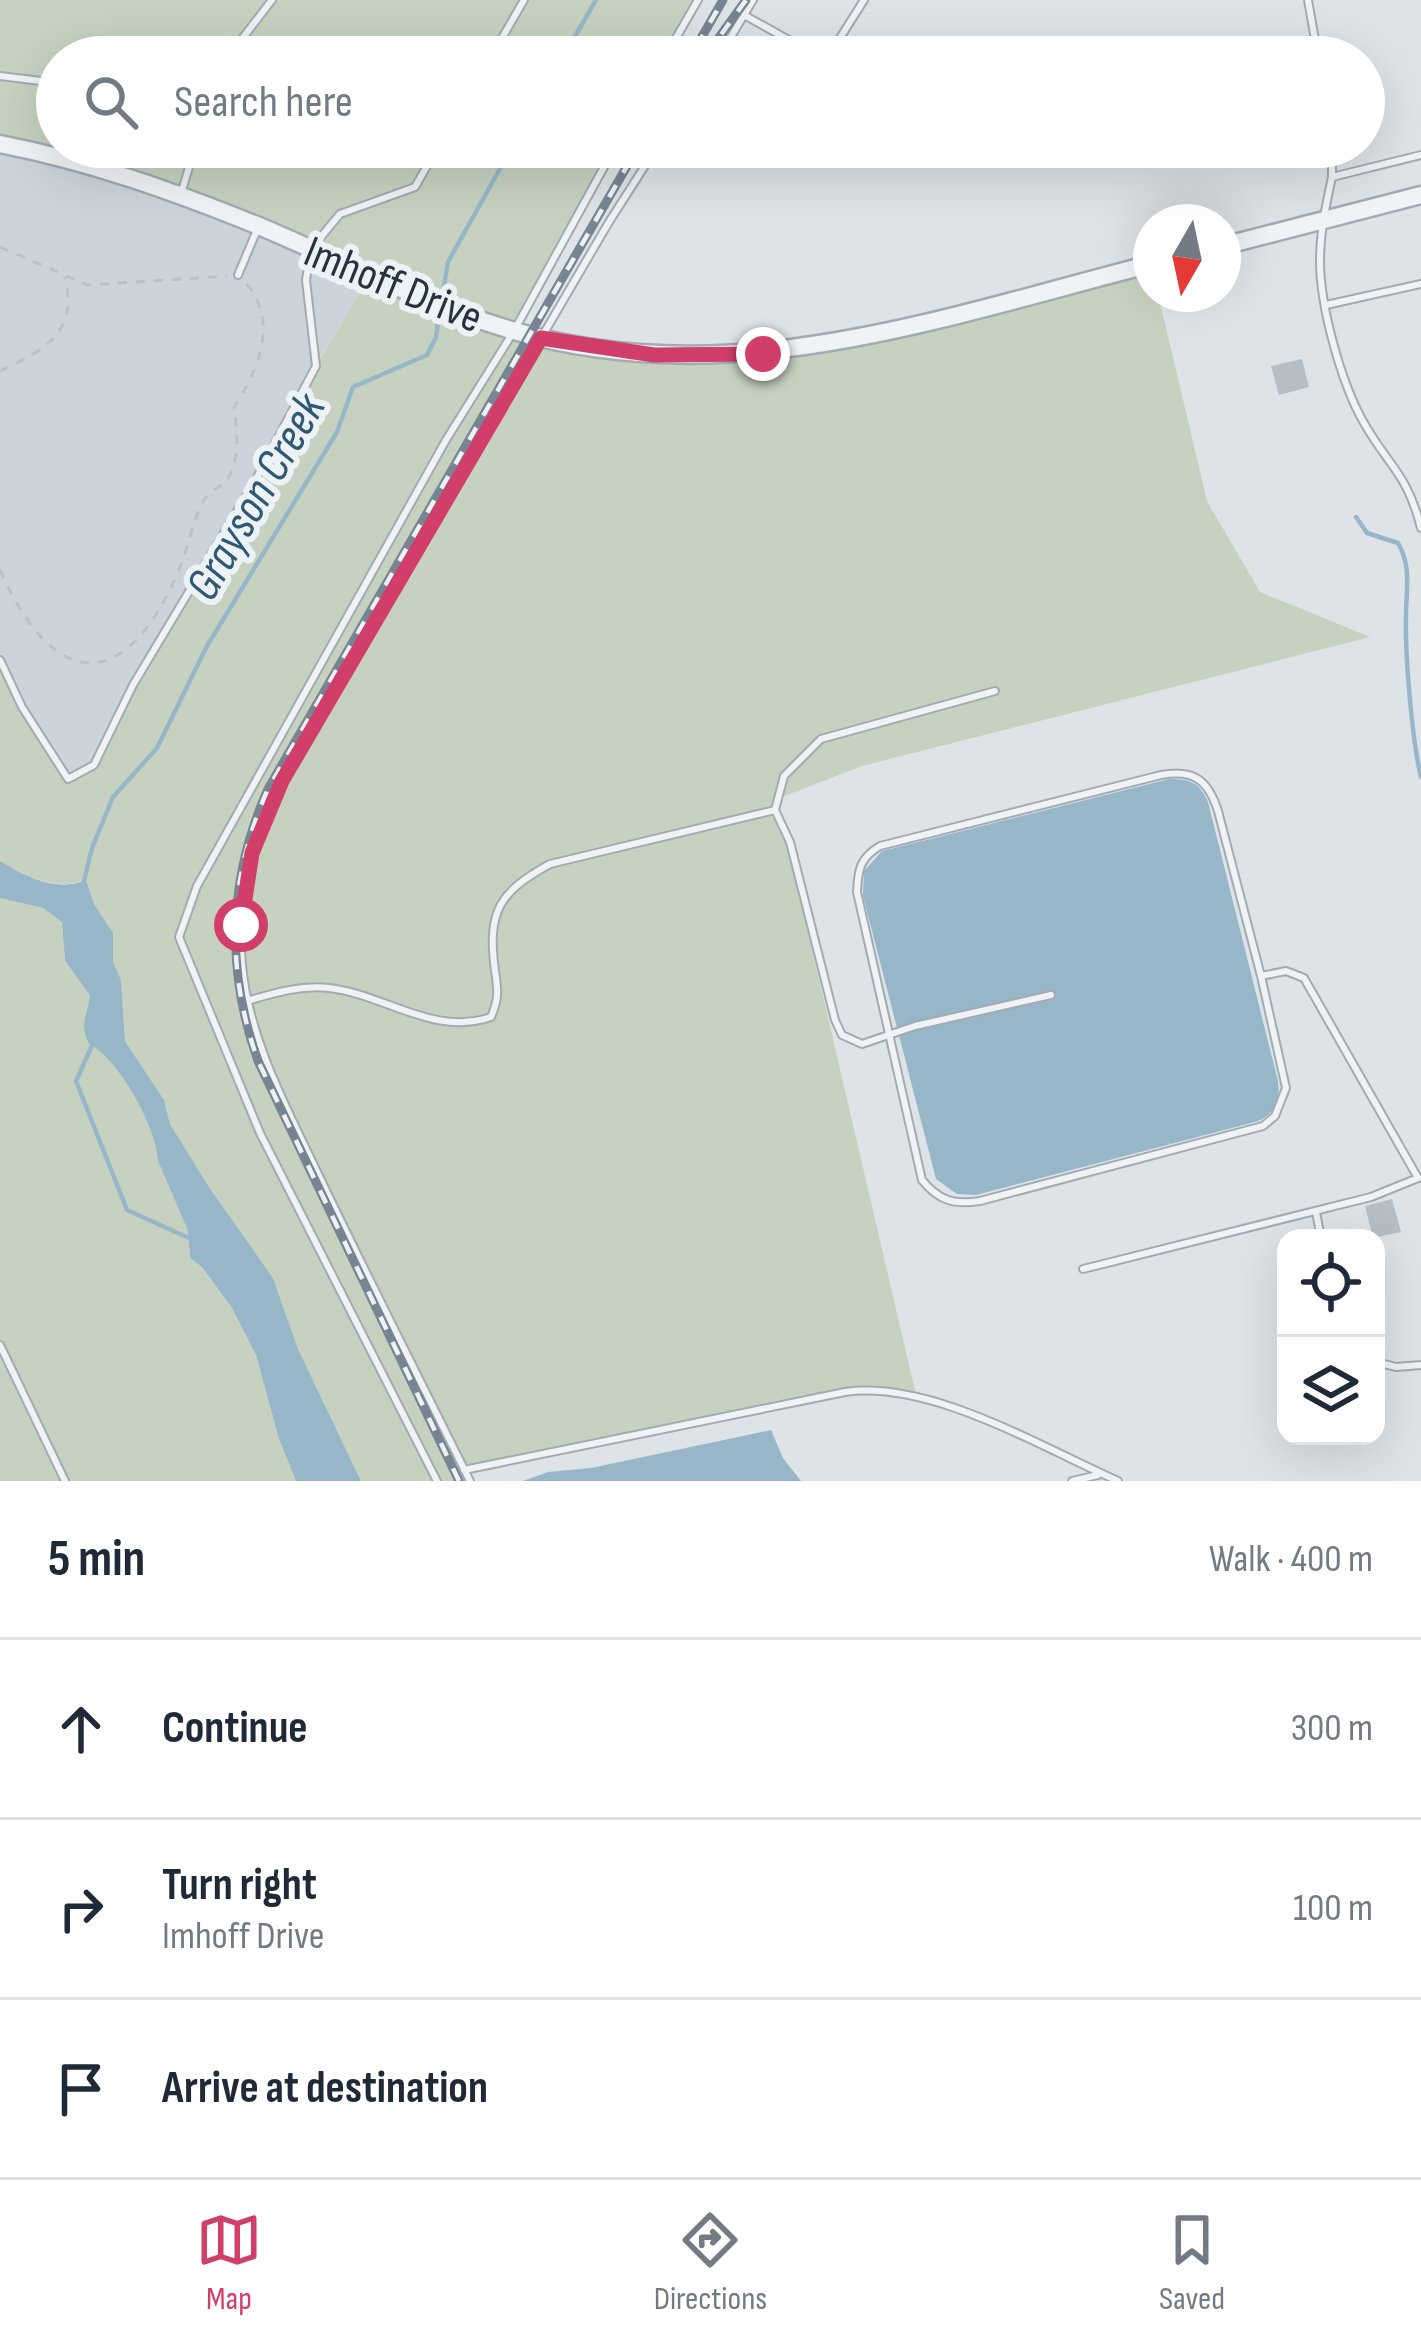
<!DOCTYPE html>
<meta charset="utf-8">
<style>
body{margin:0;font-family:"Sofia Sans Condensed",sans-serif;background:#f2f2f3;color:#1f2937}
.controls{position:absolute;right:36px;bottom:36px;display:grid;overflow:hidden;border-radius:24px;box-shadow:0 12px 48px #0002}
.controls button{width:108px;height:108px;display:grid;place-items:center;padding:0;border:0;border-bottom:3px solid #e0e1e3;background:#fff;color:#1f2937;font:60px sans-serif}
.compass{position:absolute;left:1133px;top:204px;width:108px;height:108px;border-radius:50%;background:#fff;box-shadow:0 12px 48px #0002;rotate:189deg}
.stop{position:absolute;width:36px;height:36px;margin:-27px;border:9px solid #d23e6a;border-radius:50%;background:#fff}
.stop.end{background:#d23e6a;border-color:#fff;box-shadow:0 3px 12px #0008}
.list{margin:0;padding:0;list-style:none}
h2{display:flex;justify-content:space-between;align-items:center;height:156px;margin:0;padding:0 48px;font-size:51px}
h2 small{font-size:39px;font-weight:400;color:#747a83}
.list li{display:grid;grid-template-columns:78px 1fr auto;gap:36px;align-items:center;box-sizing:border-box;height:180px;padding:0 48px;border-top:3px solid #e0e1e3}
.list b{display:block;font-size:45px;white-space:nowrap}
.list p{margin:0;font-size:39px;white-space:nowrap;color:#747a83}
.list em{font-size:39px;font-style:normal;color:#747a83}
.icon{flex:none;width:66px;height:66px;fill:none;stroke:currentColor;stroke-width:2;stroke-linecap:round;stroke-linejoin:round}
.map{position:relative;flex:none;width:1421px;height:1481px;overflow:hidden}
.search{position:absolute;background:#fff;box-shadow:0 12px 48px #0002;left:36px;right:36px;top:36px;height:132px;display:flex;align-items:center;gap:30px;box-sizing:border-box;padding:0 42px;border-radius:66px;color:#747a83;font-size:45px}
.sheet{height:696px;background:#fff}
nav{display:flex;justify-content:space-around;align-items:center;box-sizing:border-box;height:168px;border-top:3px solid #e0e1e3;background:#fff;font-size:33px;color:#747a83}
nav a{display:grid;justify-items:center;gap:6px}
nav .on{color:#d23e6a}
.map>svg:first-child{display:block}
.built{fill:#ccd3da}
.green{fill:#c6d2bf}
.water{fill:#97b7c9}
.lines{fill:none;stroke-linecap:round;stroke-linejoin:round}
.stream{stroke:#97b7c9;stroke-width:4.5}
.building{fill:#b5bdc5}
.service-casing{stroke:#a3abb2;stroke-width:10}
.tertiary-casing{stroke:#a3abb2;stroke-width:21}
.path{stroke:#bbc1c6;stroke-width:3;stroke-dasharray:9 9;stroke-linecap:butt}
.service{stroke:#f0f3f6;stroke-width:6}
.tertiary{stroke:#f0f3f6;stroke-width:16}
.rail-casing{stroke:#778592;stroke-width:9}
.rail{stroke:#edf2f6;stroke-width:4.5;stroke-dasharray:14;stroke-linecap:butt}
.route{stroke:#d23e6a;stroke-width:15}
.labels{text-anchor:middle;stroke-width:12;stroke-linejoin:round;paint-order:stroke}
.street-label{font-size:45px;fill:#26333f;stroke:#edf2f6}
.water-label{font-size:48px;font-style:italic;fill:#2f5874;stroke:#edf2f6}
</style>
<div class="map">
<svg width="1421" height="1481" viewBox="0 0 1421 1481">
<rect width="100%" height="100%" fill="#dee3e8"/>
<polygon class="built" points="0,145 45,153 371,276 315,366 94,765 68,779 22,707 0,660"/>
<g class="green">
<path d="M 0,0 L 699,0 L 667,57 L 57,57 L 57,147 L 616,147 L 515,330 L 541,338 L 763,354 L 1151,264 L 1151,294 L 1158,294 L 1207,501 L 1260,592 L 1370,637 L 862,766 L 777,799 L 916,1395 L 865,1389 L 465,1469 L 470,1481 L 361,1481 L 298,1349 L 273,1278 L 209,1187 L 170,1124 L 164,1100 L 125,1041 L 121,980 L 113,963 L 113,933 L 94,904 L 86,880 C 57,891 25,877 0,861 L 0,660 L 22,707 L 67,778 L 94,765 L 133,685 L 254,483 L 316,366 L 370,276 L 259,226 L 0,144 Z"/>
<path d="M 0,898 L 43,908 L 62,922 L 65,962 L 91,995 L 85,1014 C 105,1055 158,1119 158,1161 L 188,1231 L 190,1258 L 202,1267 L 232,1308 L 256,1355 L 279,1439 L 296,1481 L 0,1481 Z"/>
</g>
<g class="water">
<path d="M 1169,779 C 1190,779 1199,782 1208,802 L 1278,1081 C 1281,1100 1274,1116 1255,1122 L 976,1195 L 957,1194 L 936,1179 L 863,896 L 864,871 L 882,851 Z"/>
<path d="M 0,861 C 24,876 58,893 86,880 L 94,904 L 113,933 L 113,962 L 121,980 L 125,1041 L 164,1100 L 170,1124 L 209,1187 L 273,1278 L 298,1349 L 361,1481 L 296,1481 L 279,1439 L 256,1355 L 232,1308 L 202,1267 L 190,1258 L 188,1231 L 158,1161 C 158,1130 117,1056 89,1044 C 79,1022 87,1017 90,995 L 65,961 L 62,922 L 43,908 L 0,898 Z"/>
<polygon points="771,1430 783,1458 801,1481 523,1481 548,1472 591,1468"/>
</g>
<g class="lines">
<g class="stream">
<polyline points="563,57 596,0"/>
<polyline points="442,298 448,262 512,147"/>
<path d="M 1356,517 L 1367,533 L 1398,543 C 1412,568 1406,589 1406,617 C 1405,655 1412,740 1421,777"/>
<polyline points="84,881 92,848 113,797 157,748 207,646 337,432 353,387 427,355 436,337 440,309"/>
<polyline points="94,1041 76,1081 127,1210 191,1239"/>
</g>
</g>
<g class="building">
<polygon points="1302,359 1309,387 1279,395 1271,366"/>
<polygon points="1392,1199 1401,1232 1373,1238 1365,1206"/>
</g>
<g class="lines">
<defs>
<g id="service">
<polyline points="1308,0 1318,57"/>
<polyline points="744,15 816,55 828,57 864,0"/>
<polyline points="228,57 272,0"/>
<polyline points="491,57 524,0"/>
<polyline points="665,57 698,0"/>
<polyline points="719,57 753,0"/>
<polyline points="0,76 57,83"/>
<polyline points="1332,147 1332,177 1421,155"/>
<path d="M 1332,177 C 1326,205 1320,232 1320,261 C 1320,306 1341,383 1364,423 C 1389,467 1407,473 1421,528"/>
<polyline points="181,194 195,147"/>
<polyline points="238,275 257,230"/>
<polyline points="1326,305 1421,284"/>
<polyline points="0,660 22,707 68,779 94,765 133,685 254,483 316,366 306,280 311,249 340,214 415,187 438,147"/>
<polyline points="775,810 790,842 835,1020 842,1035 862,1044 915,1026 1051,995"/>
<path d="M 1261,976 L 1286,1088 L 1275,1116 L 1263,1126 L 980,1201 C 954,1205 939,1201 922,1180 L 857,892 C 858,869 860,858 880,846 L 1161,775 C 1194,769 1208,780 1218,811 L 1261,976 L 1286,971 L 1304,978 L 1418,1178"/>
<path d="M 247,1001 C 274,993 300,985 329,988 C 384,994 434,1037 491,1017 C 499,999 498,990 495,971 C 487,911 499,892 550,864 L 775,810 L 784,776 L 821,739 L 995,691"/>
<polyline points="1316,1212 1321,1238"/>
<polyline points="1083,1269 1371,1197 1418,1178"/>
<polyline points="0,1345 65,1481"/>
<polyline points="1376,1362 1396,1367 1421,1365"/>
<path d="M 464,1470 L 845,1392 C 930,1380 1039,1446 1118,1481"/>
<polyline points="437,1481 260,1133 179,937 197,886 446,440 514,331 615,147"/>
<path d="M 470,1481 C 420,1380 369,1280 320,1178 C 288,1110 249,1041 242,965 C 236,900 253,838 282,781 L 609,222 L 657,147"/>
<polyline points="1072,1481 1098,1475"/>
</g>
<g id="tertiary">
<path d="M 0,144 C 89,161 175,192 259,226 C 342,261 424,304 511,330 C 729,395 940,318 1151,264"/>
<polyline points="1223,246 1421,195"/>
</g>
</defs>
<use href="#service" class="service-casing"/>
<use href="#tertiary" class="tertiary-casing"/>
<g class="path">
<polyline points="0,247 88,285 227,276"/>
<path d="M 0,371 C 46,349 78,334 65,277"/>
<path d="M 0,570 C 56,696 128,693 180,567 C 189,546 193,516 206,497 C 211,490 221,487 227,480 C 239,463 239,427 233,409 C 258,371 280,321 245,282"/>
</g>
<use href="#service" class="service"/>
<use href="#tertiary" class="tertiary"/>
<defs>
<g id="rail">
<polyline points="696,47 723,0"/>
<polyline points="705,57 746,0"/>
<path d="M 459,1481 L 258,1061 C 225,968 228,879 268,789 L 638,147"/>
</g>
</defs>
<use href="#rail" class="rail-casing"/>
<use href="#rail" class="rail"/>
</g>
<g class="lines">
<polyline class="route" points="241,925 252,853 282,781 541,338 654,355 763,354"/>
</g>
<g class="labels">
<g class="street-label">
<text transform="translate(394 283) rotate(22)" y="16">Imhoff Drive</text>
</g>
<g class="water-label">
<text transform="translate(254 496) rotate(-60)" y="17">Grayson Creek</text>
</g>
</g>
</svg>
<div class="controls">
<button><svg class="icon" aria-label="locate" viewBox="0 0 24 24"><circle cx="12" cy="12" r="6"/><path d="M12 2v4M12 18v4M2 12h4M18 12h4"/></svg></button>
<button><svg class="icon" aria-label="layers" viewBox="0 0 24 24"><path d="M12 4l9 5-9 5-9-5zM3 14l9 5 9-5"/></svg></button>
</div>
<svg class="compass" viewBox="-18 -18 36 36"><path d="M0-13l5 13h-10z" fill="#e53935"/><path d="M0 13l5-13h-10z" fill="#747a83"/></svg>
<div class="stop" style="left:241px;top:925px"></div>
<div class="stop end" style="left:763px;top:354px"></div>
<div class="search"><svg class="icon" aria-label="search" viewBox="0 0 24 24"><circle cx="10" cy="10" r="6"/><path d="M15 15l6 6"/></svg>Search here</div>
</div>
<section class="sheet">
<h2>5 min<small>Walk · 400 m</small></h2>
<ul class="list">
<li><svg class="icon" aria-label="ahead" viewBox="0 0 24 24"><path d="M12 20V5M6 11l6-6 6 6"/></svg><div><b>Continue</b></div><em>300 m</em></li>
<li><svg class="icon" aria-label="right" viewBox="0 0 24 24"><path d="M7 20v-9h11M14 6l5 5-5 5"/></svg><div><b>Turn right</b><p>Imhoff Drive</p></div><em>100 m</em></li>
<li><svg class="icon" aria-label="arrive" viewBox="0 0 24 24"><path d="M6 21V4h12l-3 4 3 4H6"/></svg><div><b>Arrive at destination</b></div></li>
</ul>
</section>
<nav>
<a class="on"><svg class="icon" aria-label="map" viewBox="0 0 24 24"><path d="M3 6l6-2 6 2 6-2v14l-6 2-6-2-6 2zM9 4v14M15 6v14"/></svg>Map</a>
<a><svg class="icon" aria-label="directions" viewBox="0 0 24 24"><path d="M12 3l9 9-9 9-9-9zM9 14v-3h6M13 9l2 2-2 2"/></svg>Directions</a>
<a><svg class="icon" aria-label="saved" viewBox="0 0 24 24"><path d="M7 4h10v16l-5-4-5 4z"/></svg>Saved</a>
</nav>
